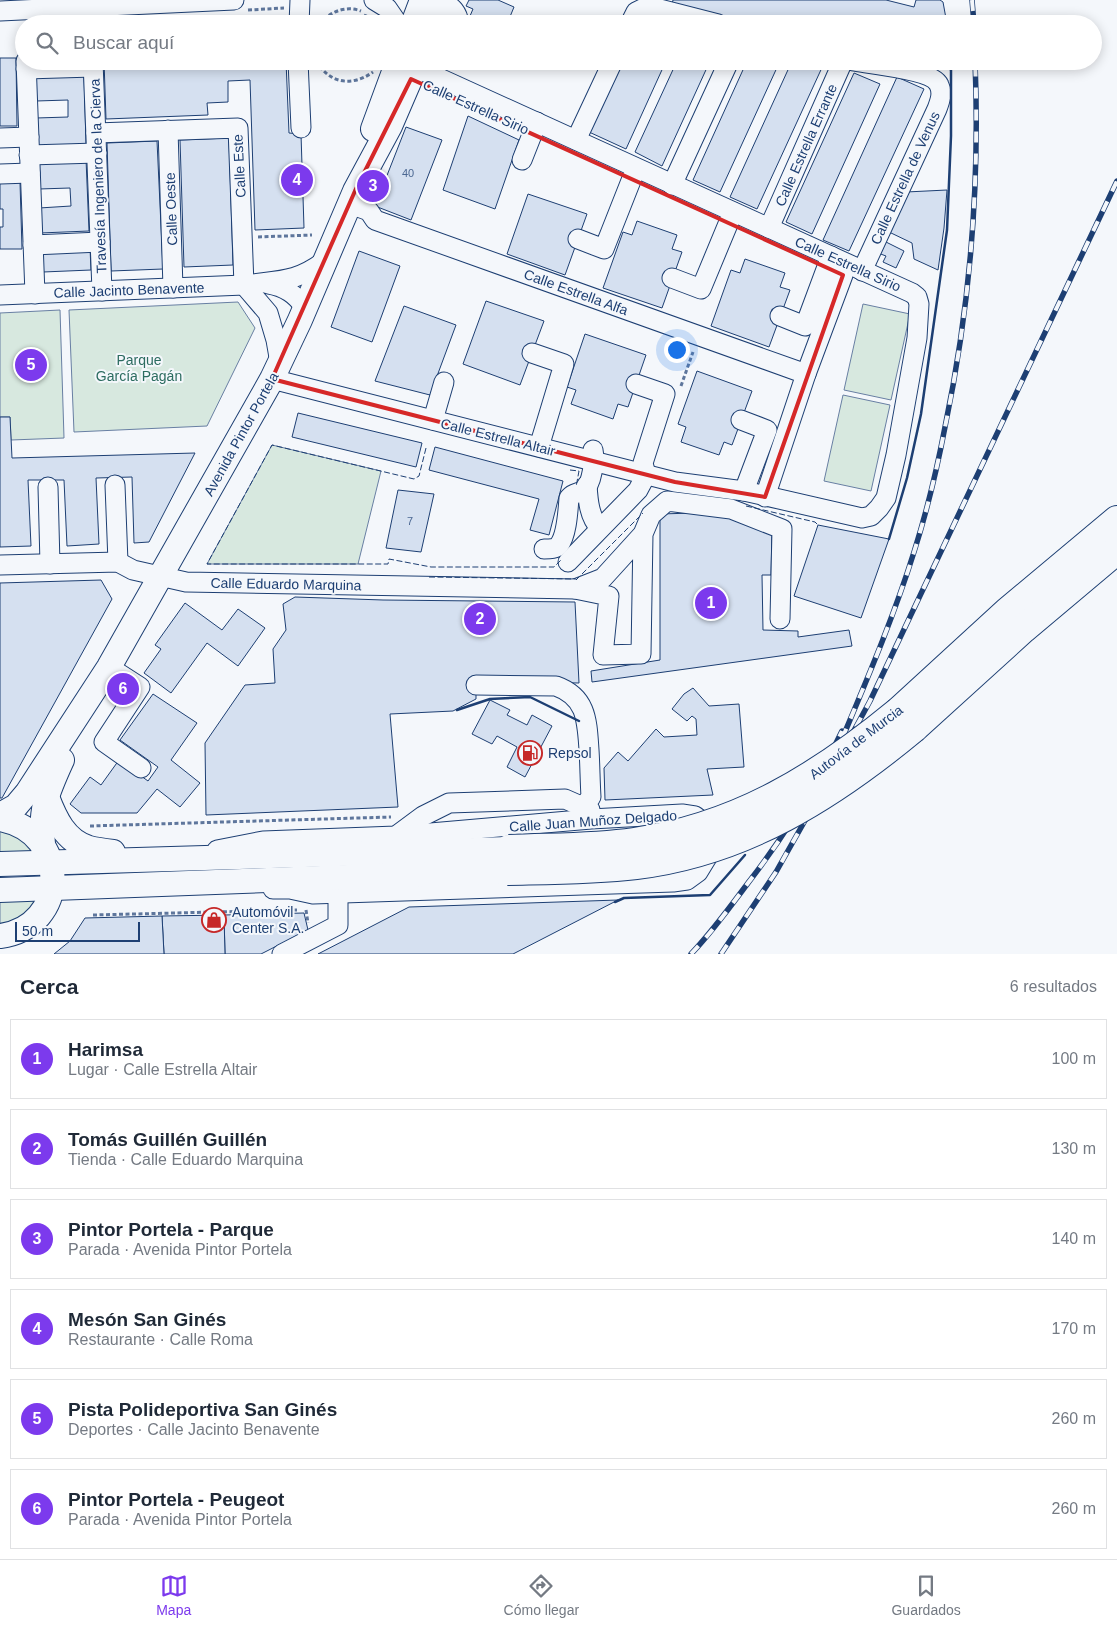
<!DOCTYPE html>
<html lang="es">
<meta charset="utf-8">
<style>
body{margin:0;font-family:Arial,sans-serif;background:#f2f2f3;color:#1f2937}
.scale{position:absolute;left:15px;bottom:12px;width:125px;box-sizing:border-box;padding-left:5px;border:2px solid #1d3f73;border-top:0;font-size:14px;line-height:18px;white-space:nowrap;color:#1d3f73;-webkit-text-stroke:4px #f4f7fb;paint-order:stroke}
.you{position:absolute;left:676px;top:349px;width:18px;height:18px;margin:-12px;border:4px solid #fff;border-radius:50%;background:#1a73e8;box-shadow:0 0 0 8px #1a73e833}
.badge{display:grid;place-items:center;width:32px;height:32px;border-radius:50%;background:#7c3aed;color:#fff;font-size:16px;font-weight:700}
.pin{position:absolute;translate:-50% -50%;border:2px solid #fff;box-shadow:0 1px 5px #0006}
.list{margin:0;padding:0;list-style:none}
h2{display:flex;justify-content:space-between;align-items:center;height:65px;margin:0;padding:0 20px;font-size:21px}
h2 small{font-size:16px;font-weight:400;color:#747a83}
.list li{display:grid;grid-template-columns:32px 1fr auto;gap:15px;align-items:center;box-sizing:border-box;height:80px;margin:0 10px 10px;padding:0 10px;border:1px solid #e0e1e3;border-radius:0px}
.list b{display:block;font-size:19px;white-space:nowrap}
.list p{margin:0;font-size:16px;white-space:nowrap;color:#747a83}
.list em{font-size:16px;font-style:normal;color:#747a83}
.icon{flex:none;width:28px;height:28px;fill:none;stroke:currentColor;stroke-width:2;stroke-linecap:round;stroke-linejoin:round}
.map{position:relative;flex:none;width:1117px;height:954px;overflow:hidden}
.search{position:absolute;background:#fff;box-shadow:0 2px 12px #0003;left:15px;right:15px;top:15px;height:55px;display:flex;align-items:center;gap:12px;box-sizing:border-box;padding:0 18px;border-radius:28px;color:#747a83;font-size:19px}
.sheet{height:605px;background:#fff}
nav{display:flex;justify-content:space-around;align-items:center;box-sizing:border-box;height:70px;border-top:1px solid #e0e1e3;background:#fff;font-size:14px;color:#747a83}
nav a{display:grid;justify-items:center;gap:2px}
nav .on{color:#7c3aed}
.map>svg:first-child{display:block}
.green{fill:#d7e8df;stroke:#687fa3}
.building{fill:#d5e0f0;stroke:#1d3f73}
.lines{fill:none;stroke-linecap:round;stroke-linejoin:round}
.minor-casing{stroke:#1d3f73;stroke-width:21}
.major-casing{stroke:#1d3f73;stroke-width:26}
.highway-casing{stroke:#1d3f73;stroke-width:30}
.path{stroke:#5e769c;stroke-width:3;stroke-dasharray:4 2.5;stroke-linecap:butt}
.minor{stroke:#f4f7fb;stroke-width:19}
.major{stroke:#f4f7fb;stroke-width:24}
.highway{stroke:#f4f7fb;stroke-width:28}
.rail-casing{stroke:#1d3f73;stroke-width:5.5}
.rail{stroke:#f4f7fb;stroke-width:4;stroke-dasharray:11;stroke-linecap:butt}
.highway-bridge-casing{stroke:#1d3f73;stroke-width:30;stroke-linecap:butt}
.highway-bridge{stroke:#f4f7fb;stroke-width:28}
.fence{stroke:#1d3f73;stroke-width:1;stroke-dasharray:6 2.5;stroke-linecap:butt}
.wall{stroke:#1d3f73;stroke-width:2.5}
.marked{fill:none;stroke:#d62828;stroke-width:4;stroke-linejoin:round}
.labels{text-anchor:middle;stroke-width:4;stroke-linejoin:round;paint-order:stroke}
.number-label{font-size:11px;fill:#4b6792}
.street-label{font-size:14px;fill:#1d3f73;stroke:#f4f7fb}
.park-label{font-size:14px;fill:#2c6c60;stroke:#f4f7fb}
.poi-label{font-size:14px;fill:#1d3f73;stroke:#f4f7fb;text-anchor:start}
</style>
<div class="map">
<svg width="1117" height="954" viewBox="0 0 1117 954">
<rect width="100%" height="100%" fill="#f4f7fb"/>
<g class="green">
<polygon points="238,302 255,328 207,426 74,432 69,310"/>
<polygon points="863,304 910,314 891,400 844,390"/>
<polygon points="60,310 64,438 11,440 10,417 0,417 0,313"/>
<polygon points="843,395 890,405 871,491 824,481"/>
<polygon points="272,445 381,471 358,564 207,564"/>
<polygon points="0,819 47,852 0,864"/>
<polygon points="52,888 0,936 0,890"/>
</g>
<g class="building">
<polygon points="469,0 498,0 514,7 507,24 447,24 451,16 467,23 473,9 466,6"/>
<polygon points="673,0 886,0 914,7 916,0 940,0 943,2 947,24 756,24 672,4"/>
<polygon points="643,16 675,23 675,24 639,24"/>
<polygon points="0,58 16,58 17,126 0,126"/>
<polygon points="104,61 286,61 289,133 301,134 304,228 255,230 250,80 228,81 228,102 207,103 208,115 106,119"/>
<polygon points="622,61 666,61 626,149 589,132"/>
<polygon points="677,61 710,61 662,166 635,152"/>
<polygon points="747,61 780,61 720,192 693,180"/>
<polygon points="792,61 825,61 757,209 730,197"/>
<polygon points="914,61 950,61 951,70"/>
<polygon points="854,73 880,84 812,234 786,222"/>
<polygon points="84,75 86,144 37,146 36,118 68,117 68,100 36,101 35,77"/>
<polygon points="897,77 924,89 849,251 823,240"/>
<polygon points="468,116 519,140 495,209 443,190"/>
<polygon points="406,127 442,140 411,220 375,206"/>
<polygon points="229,138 233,265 184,267 180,140"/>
<polygon points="157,141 163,269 111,271 107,143"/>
<polygon points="86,159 89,231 40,233 39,208 71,206 70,188 39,189 38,161"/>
<polygon points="0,182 20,182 22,249 0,249 0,227 3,227 3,209 0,209"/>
<polygon points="947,190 944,228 938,270 914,259 912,243 889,232 906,192"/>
<polygon points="528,194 587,214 565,275 507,254"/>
<polygon points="637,221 677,235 672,249 682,252 662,308 603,288 623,232 632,235"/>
<polygon points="884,241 904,251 896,268 883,262 886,256 878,253"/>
<polygon points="90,248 91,270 43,272 42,250"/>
<polygon points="359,251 400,266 372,342 331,327"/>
<polygon points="745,259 785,273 780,287 790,290 769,347 711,326 731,270 740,273"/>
<polygon points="486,301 544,321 520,385 463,364"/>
<polygon points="404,306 456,325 430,395 375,381"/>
<polygon points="585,334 646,355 628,407 618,404 613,419 571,404 576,390 567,387"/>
<polygon points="697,371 752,391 732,445 724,442 719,455 681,442 686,427 678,424"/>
<polygon points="298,413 422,443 416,467 292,437"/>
<polygon points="0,417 10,417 12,458 195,453 149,542 134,543 132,477 96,478 99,544 67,546 64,480 28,480 31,546 0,547"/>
<polygon points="435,447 563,481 549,535 530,530 539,499 429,470"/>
<polygon points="398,490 434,494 421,552 386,548"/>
<polygon points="727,512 772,530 771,575 762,575 763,630 798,631 798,637 849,630 852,646 592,682 591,671 660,660 660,514"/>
<polygon points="818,525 889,539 861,618 794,596"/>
<polygon points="101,580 112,599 2,798 0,798 0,583"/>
<polygon points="295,597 383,600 575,602 579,683 476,681 476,699 453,711 390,714 398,807 206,815 205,743 245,685 275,683 273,649 286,630 283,604"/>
<polygon points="185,603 222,630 238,609 265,628 238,666 207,643 171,693 144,673 161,649 155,645"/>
<polygon points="693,688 709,706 739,704 744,767 707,769 713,795 605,800 604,768 618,752 628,761 656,729 664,737 697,735 696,719 692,716 687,721 672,709 684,694"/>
<polygon points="153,694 197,723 171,760 200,783 180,807 157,789 137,813 81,813 70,804 90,777 101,785 119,760 148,781 158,767 120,740"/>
<polygon points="490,700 510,710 507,715 527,725 532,715 552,726 525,777 507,767 517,747 497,736 492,744 472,734"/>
<polygon points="618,900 513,954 318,954 409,907"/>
<polygon points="304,913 308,930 261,954 225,954 224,915"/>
<polygon points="224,915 225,954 164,954 162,916"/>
<polygon points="162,916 164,954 54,954 70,941 85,918"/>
</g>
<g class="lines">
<defs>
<g id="minor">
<polyline points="374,0 387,8 398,24"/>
<path d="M 442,1 C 452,7 458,12 459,24"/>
<polyline points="0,11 234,0"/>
<polyline points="299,24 300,0"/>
<polyline points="630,24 636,12 648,6 718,24"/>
<polyline points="26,61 35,294"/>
<polyline points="93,61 102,291"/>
<polyline points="298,61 301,128"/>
<path d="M 853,61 C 870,64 933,70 939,85 C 943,93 940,101 937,109 L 862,271"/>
<polyline points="26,69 93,67"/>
<polyline points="168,130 173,288"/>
<polyline points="96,133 238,128 244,285"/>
<polyline points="0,138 29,137"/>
<polyline points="576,140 613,61"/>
<polyline points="29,155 97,153"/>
<polyline points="522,160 537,122"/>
<polyline points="0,174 30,173"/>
<polyline points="672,185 729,61"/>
<polyline points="350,204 369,211 375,220 806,374"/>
<polyline points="769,228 843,61"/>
<polyline points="578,239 604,249 636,168"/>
<polyline points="33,245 100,242"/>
<polyline points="672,278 701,289 733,212"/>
<path d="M 268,284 C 285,287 296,294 305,308"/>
<polyline points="244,285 268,313 276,340 280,363"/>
<path d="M 0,295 L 244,285 C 279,280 296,283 326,260"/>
<polyline points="780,316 805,326 831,256"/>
<polyline points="532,353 564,364 539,447"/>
<polyline points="272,379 675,482 744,491 862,518 871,516 879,508 886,498 896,455 917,338 919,304 917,297 912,293 415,67"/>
<polyline points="433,420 444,382"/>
<polyline points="741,420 767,430 744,491"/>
<polyline points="115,485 118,562"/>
<path d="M 587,485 C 588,500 589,517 600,528"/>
<polyline points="48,487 50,564"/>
<polyline points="765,497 806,374 843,275"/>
<polyline points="643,534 641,654 603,655 609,596 575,589 603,578 643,534 651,515 667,501 731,509 782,529 780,619"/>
<path d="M 544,549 C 550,549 556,549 559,545 C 567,535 568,510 569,498 C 574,492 578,494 584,490 C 592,484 595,460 593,450"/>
<polyline points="568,562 638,490 646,475 643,463 665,394 636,384"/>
<polyline points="0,565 118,562 133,570 186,582 575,589"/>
<polyline points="109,667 140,687 104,742 141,768"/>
<path d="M 476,685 L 556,686 C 587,697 587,721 589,750 C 590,765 590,781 591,797 L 583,807"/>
<polyline points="396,836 423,816 449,803 565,799 590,810 591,815"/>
<polyline points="217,850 263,841 396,836 591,819 682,814 695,816 703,822 708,836 709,854 698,872 687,880 673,882 313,894 290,889 273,889"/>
<polyline points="282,954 338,925 338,893"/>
</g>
<g id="major">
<polyline points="413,24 422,0"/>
<polyline points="433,24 442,0"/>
<polyline points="373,129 398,61"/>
<path d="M 47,797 C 55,818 65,841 89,848 C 97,850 105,851 113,852"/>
<polyline points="0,815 16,806 27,793 109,667 272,379 300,320 355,191 390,126 418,61"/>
<path d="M 0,819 C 71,832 69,927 0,936"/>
<path d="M 43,845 C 40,808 47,793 62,760"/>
<polyline points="0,864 509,849"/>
<polyline points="0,890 507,871"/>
</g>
<g id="highway">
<polyline points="899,711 1007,612 1117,520"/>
<polyline points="914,728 1023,629 1117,550"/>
</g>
</defs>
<use href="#minor" class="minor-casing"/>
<use href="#major" class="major-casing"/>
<use href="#highway" class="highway-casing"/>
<g class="path">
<polyline points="248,10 284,8"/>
<path d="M 319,24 C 330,12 345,5 361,11"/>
<polyline points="362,24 366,14"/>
<path d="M 316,61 C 330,84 352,87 373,72"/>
<path d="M 335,61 C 344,68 353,67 362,61"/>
<polyline points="258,237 312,235"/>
<polyline points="681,386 693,352"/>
<polyline points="90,826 391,817"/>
<polyline points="306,910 308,923"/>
<polyline points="93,915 297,910"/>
</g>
<use href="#minor" class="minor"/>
<use href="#major" class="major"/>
<use href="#highway" class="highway"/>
<defs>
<g id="rail">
<polyline points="972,0 974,24"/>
<path d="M 842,739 C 868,677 894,616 914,552 C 927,511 937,469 945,427 C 970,307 980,184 975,61"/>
<path d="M 691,954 C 712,932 730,907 748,883 C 785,835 816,786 842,731"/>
<polyline points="721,954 776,872 816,801 870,701 1117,181"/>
</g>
</defs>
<use href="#rail" class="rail-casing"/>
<use href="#rail" class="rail"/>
<defs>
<g id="highway-bridge">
<path d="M 509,849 C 550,847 593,848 634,842 C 738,827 819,777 899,711"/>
<path d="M 507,871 C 550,870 593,870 636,865 C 744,852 832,796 914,728"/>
</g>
</defs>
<use href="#highway-bridge" class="highway-bridge-casing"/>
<use href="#highway-bridge" class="highway-bridge"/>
<g class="fence">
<polyline points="426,448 419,476 414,479 272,445 207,564 388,564 389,559 431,567 554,567 561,560"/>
<polyline points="570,470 579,471 576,487"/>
<polyline points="746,506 815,522 818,525"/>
<polyline points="429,577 576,579"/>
<polyline points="576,580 643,513"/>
</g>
<g class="wall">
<polyline points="889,539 907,478 921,414 947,230 951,136 951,70"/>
<polyline points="457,710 490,699 530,697 579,721"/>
<polyline points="615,902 624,898 710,895 745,855"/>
</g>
</g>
<path class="marked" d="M 411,79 L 843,275 L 765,497 L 675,482 L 272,379 L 355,191 Z"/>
<defs>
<symbol id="fuel-ring" viewBox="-11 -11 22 22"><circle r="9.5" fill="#f4f7fb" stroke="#c62828" stroke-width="1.5"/><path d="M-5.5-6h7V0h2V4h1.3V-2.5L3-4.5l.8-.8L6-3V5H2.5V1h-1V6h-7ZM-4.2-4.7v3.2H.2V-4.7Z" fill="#c62828"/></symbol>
<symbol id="shop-ring" viewBox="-11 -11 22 22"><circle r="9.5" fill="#f4f7fb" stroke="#c62828" stroke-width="1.5"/><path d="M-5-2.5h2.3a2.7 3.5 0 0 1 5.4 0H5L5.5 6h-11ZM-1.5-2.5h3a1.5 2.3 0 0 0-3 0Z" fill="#c62828"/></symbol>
</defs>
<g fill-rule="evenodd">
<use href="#fuel-ring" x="516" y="739" width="28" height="28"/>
<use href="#shop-ring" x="200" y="906" width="28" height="28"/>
</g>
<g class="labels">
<g class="number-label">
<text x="408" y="177">40</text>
<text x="410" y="525">7</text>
</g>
<g class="street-label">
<text transform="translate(476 107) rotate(24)" y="5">Calle Estrella Sirio</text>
<text transform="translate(806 145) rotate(-66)" y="5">Calle Estrella Errante</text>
<text transform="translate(239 166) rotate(-93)" y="5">Calle Este</text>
<text transform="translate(98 176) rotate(-92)" y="5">Travesía Ingeniero de la Cierva</text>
<text transform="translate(905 178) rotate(-65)" y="5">Calle Estrella de Venus</text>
<text transform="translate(171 209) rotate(-92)" y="5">Calle Oeste</text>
<text transform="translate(848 264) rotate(24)" y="5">Calle Estrella Sirio</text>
<text transform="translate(129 290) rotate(-2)" y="5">Calle Jacinto Benavente</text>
<text transform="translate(576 292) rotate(20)" y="5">Calle Estrella Alfa</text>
<text transform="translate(241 434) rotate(-61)" y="5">Avenida Pintor Portela</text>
<text transform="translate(498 437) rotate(14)" y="5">Calle Estrella Altair</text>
<text transform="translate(286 584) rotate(1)" y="5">Calle Eduardo Marquina</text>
<text transform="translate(856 742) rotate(-37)" y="5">Autovía de Murcia</text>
<text transform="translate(593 821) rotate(-4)" y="5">Calle Juan Muñoz Delgado</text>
</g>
<g class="park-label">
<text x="139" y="365">Parque<tspan x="139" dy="16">García Pagán</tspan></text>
</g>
<g class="poi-label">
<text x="548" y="758">Repsol</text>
<text x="232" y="917">Automóvil<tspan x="232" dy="16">Center S.A.</tspan></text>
</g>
</g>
</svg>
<div class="scale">50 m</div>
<div class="you"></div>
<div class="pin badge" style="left:711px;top:603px">1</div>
<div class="pin badge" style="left:480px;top:619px">2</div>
<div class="pin badge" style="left:373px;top:186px">3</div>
<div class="pin badge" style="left:297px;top:180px">4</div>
<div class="pin badge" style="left:31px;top:365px">5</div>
<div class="pin badge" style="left:123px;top:689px">6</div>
<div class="search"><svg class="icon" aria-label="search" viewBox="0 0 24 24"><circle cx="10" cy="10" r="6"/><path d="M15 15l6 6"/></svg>Buscar aquí</div>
</div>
<section class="sheet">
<h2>Cerca<small>6 resultados</small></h2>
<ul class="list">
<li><span class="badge">1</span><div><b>Harimsa</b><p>Lugar · Calle Estrella Altair</p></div><em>100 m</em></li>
<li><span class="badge">2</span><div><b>Tomás Guillén Guillén</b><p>Tienda · Calle Eduardo Marquina</p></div><em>130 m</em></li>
<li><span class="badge">3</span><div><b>Pintor Portela - Parque</b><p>Parada · Avenida Pintor Portela</p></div><em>140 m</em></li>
<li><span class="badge">4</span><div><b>Mesón San Ginés</b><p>Restaurante · Calle Roma</p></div><em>170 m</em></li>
<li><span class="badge">5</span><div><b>Pista Polideportiva San Ginés</b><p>Deportes · Calle Jacinto Benavente</p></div><em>260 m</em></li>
<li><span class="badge">6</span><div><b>Pintor Portela - Peugeot</b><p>Parada · Avenida Pintor Portela</p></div><em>260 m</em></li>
</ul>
</section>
<nav>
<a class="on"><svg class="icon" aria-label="map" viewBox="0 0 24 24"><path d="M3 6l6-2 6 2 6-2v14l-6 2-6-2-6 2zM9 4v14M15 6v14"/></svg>Mapa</a>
<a><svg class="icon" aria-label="directions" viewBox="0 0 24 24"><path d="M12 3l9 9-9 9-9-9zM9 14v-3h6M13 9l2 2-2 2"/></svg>Cómo llegar</a>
<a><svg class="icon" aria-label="saved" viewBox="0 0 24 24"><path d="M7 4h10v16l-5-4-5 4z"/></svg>Guardados</a>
</nav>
